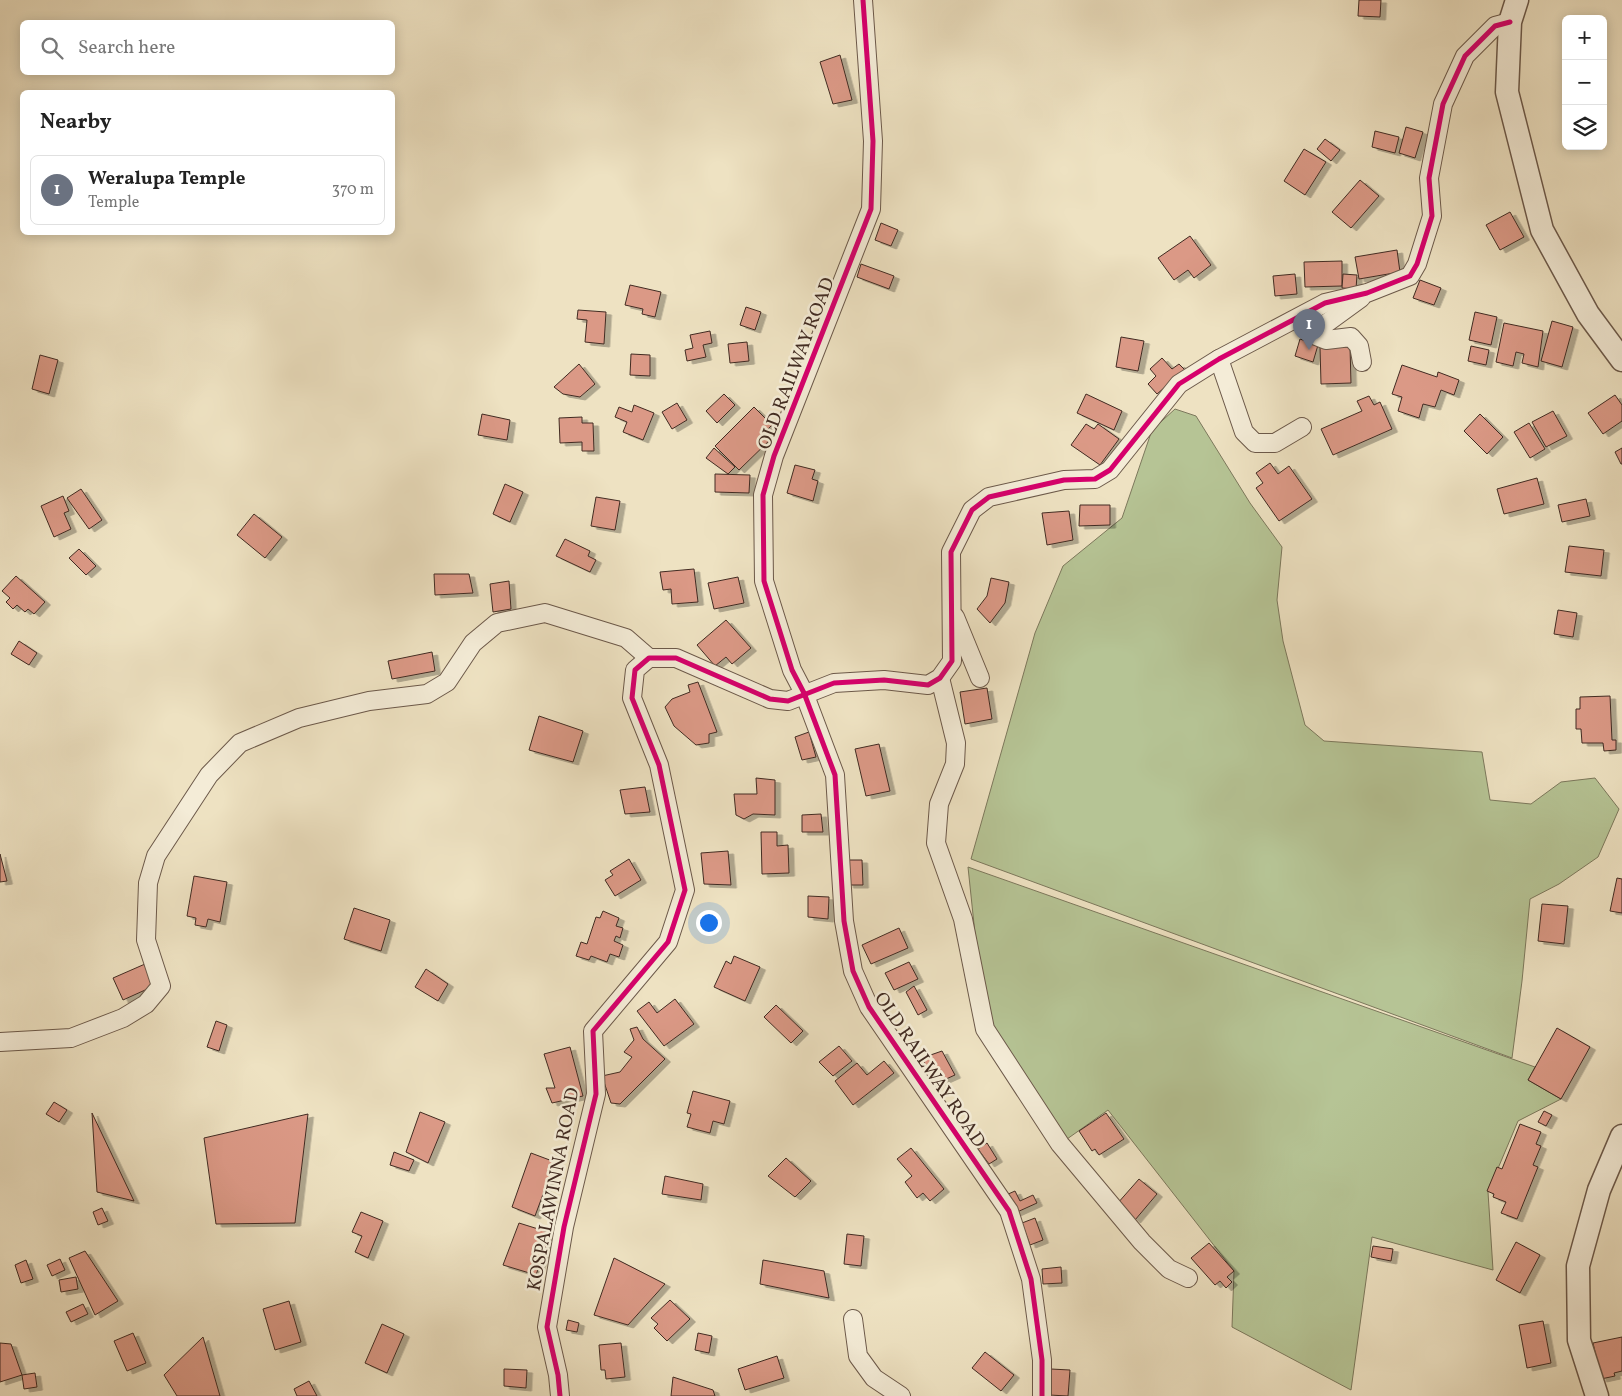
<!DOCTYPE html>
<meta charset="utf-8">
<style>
body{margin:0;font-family:Vollkorn,serif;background:#f2f2f2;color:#222}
.controls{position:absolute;right:15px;top:15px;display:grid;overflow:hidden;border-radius:8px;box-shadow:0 2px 12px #0003}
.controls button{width:45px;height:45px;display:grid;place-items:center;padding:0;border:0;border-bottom:1px solid #e0e0e0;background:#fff;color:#222;font:25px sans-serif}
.you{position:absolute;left:708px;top:922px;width:18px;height:18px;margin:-12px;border:4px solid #fff;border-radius:50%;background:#1a73e8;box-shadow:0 0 0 8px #1a73e833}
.badge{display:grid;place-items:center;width:32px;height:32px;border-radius:50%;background:#8f2418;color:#fff;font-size:16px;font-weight:700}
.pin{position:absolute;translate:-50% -41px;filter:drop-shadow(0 1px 2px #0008)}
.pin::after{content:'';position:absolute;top:26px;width:18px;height:15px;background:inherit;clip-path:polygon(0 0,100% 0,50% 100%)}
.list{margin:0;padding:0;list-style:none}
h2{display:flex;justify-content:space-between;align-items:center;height:65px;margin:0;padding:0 20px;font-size:21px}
h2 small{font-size:16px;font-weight:400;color:#767676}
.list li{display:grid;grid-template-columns:32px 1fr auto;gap:15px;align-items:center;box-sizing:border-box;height:70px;margin:0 10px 10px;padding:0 10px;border:1px solid #e0e0e0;border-radius:8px}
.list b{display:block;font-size:19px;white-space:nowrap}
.list p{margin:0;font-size:16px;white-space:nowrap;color:#767676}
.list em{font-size:16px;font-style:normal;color:#767676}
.icon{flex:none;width:28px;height:28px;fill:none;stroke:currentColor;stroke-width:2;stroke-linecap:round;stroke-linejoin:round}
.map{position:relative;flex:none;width:1622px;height:1396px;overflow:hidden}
.search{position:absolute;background:#fff;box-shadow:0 2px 12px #0003;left:20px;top:20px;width:375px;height:55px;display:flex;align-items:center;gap:12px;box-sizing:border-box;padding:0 18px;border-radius:8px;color:#767676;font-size:19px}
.panel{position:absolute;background:#fff;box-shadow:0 2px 12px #0003;left:20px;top:90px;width:375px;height:145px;border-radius:8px}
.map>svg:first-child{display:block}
.green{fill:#b6c495;stroke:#7c785c}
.building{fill:#db9986;stroke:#412b22;filter:url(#shadow)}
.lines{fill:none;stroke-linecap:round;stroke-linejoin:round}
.minor-casing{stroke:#6c594a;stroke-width:20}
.tertiary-casing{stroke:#6c594a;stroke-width:25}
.minor{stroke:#f4ecd7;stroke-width:18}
.tertiary{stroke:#f4ecd7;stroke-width:22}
.cycleway-casing{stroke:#f4ecd7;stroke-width:8}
.cycleway{stroke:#d6006c;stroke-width:5}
.labels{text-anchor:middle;stroke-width:5;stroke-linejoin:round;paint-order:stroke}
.street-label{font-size:19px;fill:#412b22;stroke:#f4ecd7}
</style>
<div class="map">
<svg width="1622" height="1396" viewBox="0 0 1622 1396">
<defs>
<filter id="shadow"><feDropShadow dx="5.5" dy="3" stdDeviation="0" flood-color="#0004"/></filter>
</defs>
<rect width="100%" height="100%" fill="#eee2c2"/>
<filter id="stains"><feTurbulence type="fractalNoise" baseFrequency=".004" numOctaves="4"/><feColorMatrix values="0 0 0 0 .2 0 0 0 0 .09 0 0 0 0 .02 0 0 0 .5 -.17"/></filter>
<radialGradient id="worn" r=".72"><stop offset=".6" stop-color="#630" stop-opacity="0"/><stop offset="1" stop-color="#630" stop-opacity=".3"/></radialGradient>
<g class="green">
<polygon points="1175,409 1196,416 1250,503 1282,547 1277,600 1283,641 1305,725 1324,741 1482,752 1490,800 1531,804 1561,782 1595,778 1619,809 1598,857 1559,884 1530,899 1522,981 1512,1058 971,859 1035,633 1063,566 1122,518 1152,430"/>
<polygon points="968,867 1535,1067 1528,1080 1561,1099 1518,1121 1488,1192 1493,1270 1372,1237 1351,1390 1232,1327 1234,1271 1108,1110 1060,1144 985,1029"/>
</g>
<g class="building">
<polygon points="1359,0 1381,0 1380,17 1358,16"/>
<polygon points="840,55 852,100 833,104 820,62"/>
<polygon points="1406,127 1423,132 1415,158 1399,153"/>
<polygon points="1375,131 1399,137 1395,153 1372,147"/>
<polygon points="1325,139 1340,150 1331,161 1317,149"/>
<polygon points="1304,149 1326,162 1305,195 1284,181"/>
<polygon points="1360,180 1379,196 1351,228 1332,212"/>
<polygon points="1510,212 1524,237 1500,250 1486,225"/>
<polygon points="881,223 898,230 891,246 875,240"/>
<polygon points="1190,236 1211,265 1194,278 1188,270 1174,280 1158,258"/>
<polygon points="1397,250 1400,272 1359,279 1355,257"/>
<polygon points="1342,261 1342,286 1305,287 1304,262"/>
<polygon points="861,264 894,276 889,289 857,277"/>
<polygon points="1295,274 1297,294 1275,296 1273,276"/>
<polygon points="1343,274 1357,275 1356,289 1342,288"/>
<polygon points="1420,280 1441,288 1434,305 1413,298"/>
<polygon points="630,285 661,292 655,317 642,314 643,309 625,305"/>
<polygon points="746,307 761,312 755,330 740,325"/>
<polygon points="578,310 606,312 604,344 585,342 587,320 577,319"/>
<polygon points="1475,312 1497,317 1491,345 1469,340"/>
<polygon points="1552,321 1573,327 1562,367 1541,361"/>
<polygon points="1504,323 1543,331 1538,367 1522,363 1524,354 1516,352 1513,366 1496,362"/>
<polygon points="710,331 712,343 703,345 706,357 687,361 685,350 693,348 690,335"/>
<polygon points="1121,337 1144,341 1138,371 1116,367"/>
<polygon points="1300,339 1318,345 1313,362 1295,356"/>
<polygon points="747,342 749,361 730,363 728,344"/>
<polygon points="1471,346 1489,350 1486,365 1468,361"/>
<polygon points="1320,347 1350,347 1351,383 1321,384"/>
<polygon points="631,354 650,355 650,376 630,375"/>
<polygon points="40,355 58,360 49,394 32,389"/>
<polygon points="1162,358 1172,369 1179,364 1187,372 1178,376 1157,394 1148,384 1156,376 1150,369"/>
<polygon points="579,364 595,384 580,397 563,394 554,387"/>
<polygon points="1402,365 1437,377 1438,372 1459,380 1454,395 1441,390 1435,407 1423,404 1419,418 1398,411 1402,397 1392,394"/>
<polygon points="724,394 735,405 717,423 706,411"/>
<polygon points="1086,394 1122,411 1114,430 1077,413"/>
<polygon points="1615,395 1622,405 1622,421 1603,434 1588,413"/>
<polygon points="1369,396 1374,405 1380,402 1392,429 1333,455 1321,429 1362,411 1357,401"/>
<polygon points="677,403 687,420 672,429 662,412"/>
<polygon points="634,405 654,413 643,440 623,432 627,422 615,417 619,407 632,412"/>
<polygon points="754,407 772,425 767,430 774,436 739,470 715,446"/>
<polygon points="1553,411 1567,436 1546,447 1532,422"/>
<polygon points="482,414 510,420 507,440 478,435"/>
<polygon points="1480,414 1503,437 1487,454 1464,431"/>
<polygon points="582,417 582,423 593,423 594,451 582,451 582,442 560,443 559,418"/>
<polygon points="1529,423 1545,449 1530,458 1514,432"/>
<polygon points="1086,424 1094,429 1098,424 1119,439 1100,465 1071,445"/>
<polygon points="714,448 735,467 728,474 706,458"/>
<polygon points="1622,448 1622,464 1621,464 1615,452"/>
<polygon points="1270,463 1278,474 1289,466 1312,499 1279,521 1256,488 1263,483 1256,473"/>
<polygon points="795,465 815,470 812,479 818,481 813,501 787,493"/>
<polygon points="715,474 750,475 749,493 715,492"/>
<polygon points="1537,478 1544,504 1504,514 1497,489"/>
<polygon points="505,484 523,492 510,522 493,514"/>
<polygon points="81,489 102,520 89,529 67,498"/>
<polygon points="63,496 69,511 64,513 71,529 54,537 41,506"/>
<polygon points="596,497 620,501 615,530 591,526"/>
<polygon points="1586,499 1590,516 1562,522 1558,505"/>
<polygon points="1080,505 1110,505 1110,525 1079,526"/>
<polygon points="1069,511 1073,540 1047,545 1042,513"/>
<polygon points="254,514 282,537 265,558 237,535"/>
<polygon points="565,539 590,551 588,556 596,560 590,572 556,556"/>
<polygon points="1569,546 1604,550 1601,576 1565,572"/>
<polygon points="79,549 96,566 86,575 69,558"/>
<polygon points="694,569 698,602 672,604 671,589 663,590 660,572"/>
<polygon points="434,574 469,574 473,593 435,595"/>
<polygon points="16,576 45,602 34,614 28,609 25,612 17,605 13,609 6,602 10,598 2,591"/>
<polygon points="738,577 744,603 714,609 708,583"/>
<polygon points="991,578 1009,582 1005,603 990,623 977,609 987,596"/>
<polygon points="509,581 511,609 493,612 490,584"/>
<polygon points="1558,610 1577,613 1573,637 1554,634"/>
<polygon points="726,620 751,648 732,664 726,657 715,666 697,645"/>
<polygon points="19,641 37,653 29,665 11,654"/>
<polygon points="432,652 435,671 392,679 388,661"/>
<polygon points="698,682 717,732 709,734 709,743 696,745 674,726 665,707 672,699 690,692 688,685"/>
<polygon points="987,688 992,719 965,724 960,692"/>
<polygon points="1610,696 1612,740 1616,740 1616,750 1604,751 1603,743 1582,743 1581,729 1576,729 1576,709 1580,709 1580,697"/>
<polygon points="539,716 583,731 573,762 529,750"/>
<polygon points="809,732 816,757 802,760 795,737"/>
<polygon points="879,744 890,791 866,796 855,749"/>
<polygon points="756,778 775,780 775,815 753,814 744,819 736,815 734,794 757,794"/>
<polygon points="645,787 650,812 625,814 620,790"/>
<polygon points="821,814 823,832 802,832 802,815"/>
<polygon points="761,832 777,832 777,846 788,845 789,873 762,874"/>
<polygon points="728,851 731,885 704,884 701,853"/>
<polygon points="0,854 7,881 0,882"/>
<polygon points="629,859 641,880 615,896 605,880 613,875 610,871"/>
<polygon points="846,860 862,860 863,885 848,885"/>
<polygon points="194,876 227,882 220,922 208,919 206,927 195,925 196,918 187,916"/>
<polygon points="1617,878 1622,879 1622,913 1610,911"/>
<polygon points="808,896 829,897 828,919 808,917"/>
<polygon points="1542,904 1568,906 1564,944 1538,941"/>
<polygon points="354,908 390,920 381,951 344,939"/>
<polygon points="603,911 619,918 616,926 623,928 620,938 616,936 614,941 623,945 619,957 610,954 607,962 591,956 589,960 576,956 581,942 587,944 596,917 600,918"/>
<polygon points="899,928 908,948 871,964 862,945"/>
<polygon points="734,956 760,967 745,1001 714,987 726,961 731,964"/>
<polygon points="909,962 918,979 894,990 885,973"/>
<polygon points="145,964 154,986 123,1000 113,978"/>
<polygon points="426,969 448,984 438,1001 415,987"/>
<polygon points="914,986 927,1010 918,1015 906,992"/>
<polygon points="675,999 694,1024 664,1046 637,1011 649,1002 657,1013"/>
<polygon points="776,1005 803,1031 791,1043 764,1017"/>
<polygon points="216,1021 227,1025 219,1051 207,1047"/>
<polygon points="637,1027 643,1039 665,1059 620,1104 611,1103 602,1076 620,1072 632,1057 624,1052 634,1040 630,1029"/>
<polygon points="1557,1028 1590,1047 1561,1099 1528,1080"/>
<polygon points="839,1046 852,1061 833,1076 819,1062"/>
<polygon points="570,1047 583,1096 552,1103 546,1088 555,1088 544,1054"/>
<polygon points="942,1051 955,1075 935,1084 922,1058"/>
<polygon points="884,1061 894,1073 853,1105 835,1081 857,1063 867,1075"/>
<polygon points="693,1091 730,1101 724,1124 713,1121 710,1133 687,1127 691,1114 687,1113"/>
<polygon points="54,1102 67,1110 59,1122 46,1114"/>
<polygon points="1544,1111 1552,1115 1546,1126 1538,1122"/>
<polygon points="420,1112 445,1122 428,1163 406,1152"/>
<polygon points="92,1113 134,1201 97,1192"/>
<polygon points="1106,1113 1124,1139 1099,1155 1095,1149 1092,1151 1079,1131"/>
<polygon points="308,1114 295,1223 216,1224 204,1138"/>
<polygon points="1520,1124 1541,1132 1536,1144 1541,1146 1533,1165 1538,1167 1517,1219 1501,1213 1506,1202 1493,1197 1494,1194 1487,1191 1497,1167 1502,1169"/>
<polygon points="987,1143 997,1159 989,1164 978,1149"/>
<polygon points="911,1148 944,1189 930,1201 923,1193 917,1198 905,1182 912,1176 897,1159"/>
<polygon points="394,1152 414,1160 409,1171 390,1165"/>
<polygon points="531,1153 555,1162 535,1216 512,1207"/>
<polygon points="786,1158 811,1181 795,1197 768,1176"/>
<polygon points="665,1176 703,1184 701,1200 662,1194"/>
<polygon points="1139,1179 1157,1194 1135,1220 1117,1204"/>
<polygon points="1015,1191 1020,1201 1033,1195 1037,1203 1015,1213 1006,1195"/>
<polygon points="102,1208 108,1221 98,1225 93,1212"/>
<polygon points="361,1212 383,1221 368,1258 355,1252 362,1236 352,1232"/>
<polygon points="1035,1218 1043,1240 1030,1245 1022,1223"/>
<polygon points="519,1223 551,1233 536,1275 503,1265"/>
<polygon points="847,1234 864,1236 861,1266 844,1264"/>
<polygon points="1516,1242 1540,1255 1520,1293 1496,1280"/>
<polygon points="1209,1243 1234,1271 1227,1277 1232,1282 1226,1288 1220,1281 1215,1285 1191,1258"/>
<polygon points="1373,1246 1393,1249 1391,1261 1371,1257"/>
<polygon points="85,1251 118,1301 95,1315 69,1258"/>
<polygon points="614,1258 665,1284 628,1325 594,1315"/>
<polygon points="60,1259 65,1270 52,1276 47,1265"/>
<polygon points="26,1260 33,1279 21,1283 15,1265"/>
<polygon points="763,1260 824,1271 829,1298 760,1284"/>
<polygon points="1061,1267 1062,1283 1043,1284 1042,1269"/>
<polygon points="76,1277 78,1289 61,1292 59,1280"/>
<polygon points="670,1300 690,1319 667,1341 654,1328 658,1324 651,1318"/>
<polygon points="289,1301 301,1342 275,1350 263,1309"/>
<polygon points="83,1304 88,1314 71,1322 66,1312"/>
<polygon points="568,1320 579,1323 577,1332 566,1330"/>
<polygon points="1543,1321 1551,1363 1527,1368 1519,1325"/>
<polygon points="382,1324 404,1334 387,1373 365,1363"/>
<polygon points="133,1333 146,1363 127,1371 114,1341"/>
<polygon points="698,1333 712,1336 709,1353 695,1350"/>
<polygon points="203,1337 220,1396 177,1396 164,1375"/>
<polygon points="1622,1337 1622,1371 1614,1373 1615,1376 1601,1379 1593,1343"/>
<polygon points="0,1343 11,1344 22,1375 0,1382"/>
<polygon points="621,1343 625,1377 606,1379 605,1370 601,1370 599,1345"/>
<polygon points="985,1352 1014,1375 1001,1391 972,1368"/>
<polygon points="777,1356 784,1378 745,1390 738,1369"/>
<polygon points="504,1369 527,1370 526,1388 504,1386"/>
<polygon points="1051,1369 1070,1370 1068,1396 1049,1395"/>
<polygon points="35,1373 37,1387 24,1389 22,1375"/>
<polygon points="673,1377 713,1390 715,1396 671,1396"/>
<polygon points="309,1381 317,1396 297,1396 294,1389"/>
</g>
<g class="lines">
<defs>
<g id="minor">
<polyline points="863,0 873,141 871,209 774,456 763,495 764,581 792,670 804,693 835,775 844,921 853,971 869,1007 1009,1211 1031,1279 1042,1360 1042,1396"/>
<polyline points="1361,298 1317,330 1316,336 1326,340 1351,337 1359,346 1362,362"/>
<polyline points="1219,359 1244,432 1255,443 1275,443 1302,427"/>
<polyline points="955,617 980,678"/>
<polyline points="940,678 956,743 955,764 939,804 936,843 963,919 985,1029 1060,1144 1142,1242 1169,1269 1188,1278"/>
<polyline points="0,1042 71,1038 123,1018 146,1004 161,986 146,940 148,883 156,856 209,775 240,743 299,718 369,701 427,694 447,682 473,643 497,623 545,613 626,638 649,658"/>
<polyline points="853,1319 858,1356 874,1378 901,1396"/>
<polyline points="560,1396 558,1375 547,1327 564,1227 596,1094 593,1031 668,942 685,890 659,765 632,698 635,670 649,658 676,658 770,699 788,701 834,683 884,680 928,685 940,678 952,661 951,552 972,510 989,497 1064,480 1095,479 1110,470 1179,384 1219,359 1325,303 1367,293 1410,276 1417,264 1432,216 1429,178 1443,104 1465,56 1495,26 1510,22"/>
</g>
<g id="tertiary">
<polyline points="1517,0 1510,22 1507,92 1542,230 1588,314 1622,360"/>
<polyline points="1597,1396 1579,1340 1578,1266 1599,1190 1622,1136"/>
</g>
</defs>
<use href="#minor" class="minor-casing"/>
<use href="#tertiary" class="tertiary-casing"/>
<use href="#minor" class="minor"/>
<use href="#tertiary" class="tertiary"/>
<defs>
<g id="cycleway">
<polyline points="863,0 873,141 871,209 774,456 763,495 764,581 792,670 804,693 835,775 844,921 853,971 869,1007 1009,1211 1031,1279 1042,1360 1042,1396"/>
<polyline points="560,1396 558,1375 547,1327 564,1227 596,1094 593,1031 668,942 685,890 659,765 632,698 635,670 649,658 676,658 770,699 788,701 834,683 884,680 928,685 940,678 952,661 951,552 972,510 989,497 1064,480 1095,479 1110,470 1179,384 1219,359 1325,303 1367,293 1410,276 1417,264 1432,216 1429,178 1443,104 1465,56 1495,26 1510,22"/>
</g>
</defs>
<use href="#cycleway" class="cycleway-casing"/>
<use href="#cycleway" class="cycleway"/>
</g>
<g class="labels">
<g class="street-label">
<text transform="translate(795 363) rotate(-69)" y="7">OLD RAILWAY ROAD</text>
<text transform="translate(931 1069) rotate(56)" y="7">OLD RAILWAY ROAD</text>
<text transform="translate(552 1189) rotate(-79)" y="7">KOSPALAWINNA ROAD</text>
</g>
</g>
<rect width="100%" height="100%" filter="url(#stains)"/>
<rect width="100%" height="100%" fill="url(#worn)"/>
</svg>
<div class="controls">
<button>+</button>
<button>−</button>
<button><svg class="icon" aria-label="layers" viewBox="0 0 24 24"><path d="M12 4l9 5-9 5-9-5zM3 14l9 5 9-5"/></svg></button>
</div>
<div class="you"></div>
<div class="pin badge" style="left:1309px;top:350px;background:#6b7280">1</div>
<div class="search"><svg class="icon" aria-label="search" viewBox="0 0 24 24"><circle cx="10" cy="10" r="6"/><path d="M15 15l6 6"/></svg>Search here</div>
<section class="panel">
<h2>Nearby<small></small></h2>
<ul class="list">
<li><span class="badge" style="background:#6b7280">1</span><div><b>Weralupa Temple</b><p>Temple</p></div><em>370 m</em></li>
</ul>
</section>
</div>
